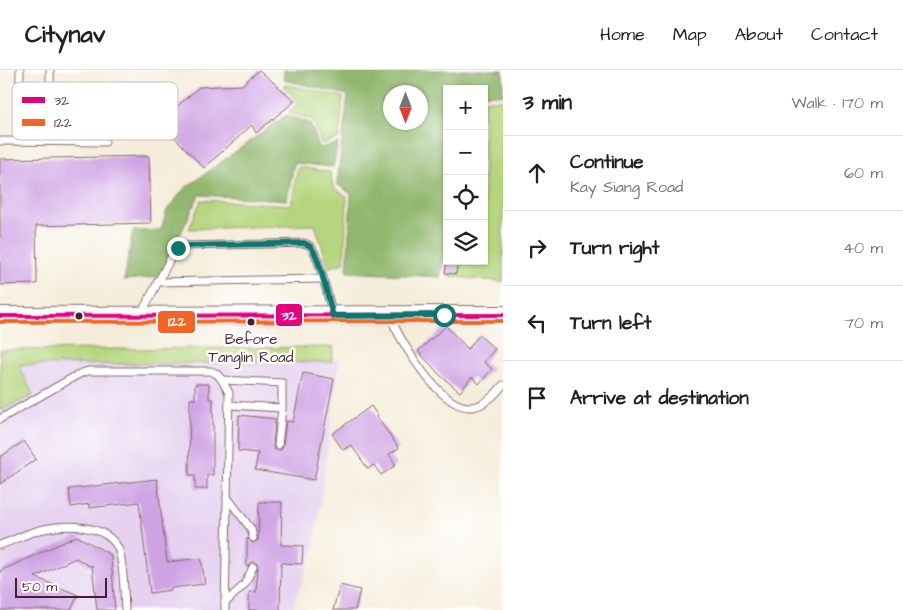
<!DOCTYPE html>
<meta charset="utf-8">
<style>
body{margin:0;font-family:"Architects Daughter",sans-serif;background:#f2f2f2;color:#202124}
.controls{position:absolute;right:15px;top:15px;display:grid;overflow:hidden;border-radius:0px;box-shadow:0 1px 4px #0004}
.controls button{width:45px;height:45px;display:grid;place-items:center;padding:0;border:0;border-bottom:1px solid #e0e0e0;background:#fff;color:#202124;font:25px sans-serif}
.compass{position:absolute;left:383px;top:15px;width:45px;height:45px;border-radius:50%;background:#fff;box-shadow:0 1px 4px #0004;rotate:180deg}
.scale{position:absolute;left:15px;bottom:12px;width:92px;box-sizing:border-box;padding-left:5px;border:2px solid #4a1f2b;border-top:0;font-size:14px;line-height:18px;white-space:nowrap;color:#4a1f2b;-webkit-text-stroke:4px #fff;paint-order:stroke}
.stop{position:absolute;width:15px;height:15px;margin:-11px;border:4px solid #0f766e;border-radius:50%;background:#fff}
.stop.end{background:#0f766e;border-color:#fff;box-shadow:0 1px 5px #0008}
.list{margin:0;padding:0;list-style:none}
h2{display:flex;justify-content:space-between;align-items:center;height:65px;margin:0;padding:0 20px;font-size:21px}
h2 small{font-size:16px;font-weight:400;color:#757577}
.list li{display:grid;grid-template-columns:32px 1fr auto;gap:15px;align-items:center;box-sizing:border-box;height:75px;padding:0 20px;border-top:1px solid #e0e0e0}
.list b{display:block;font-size:19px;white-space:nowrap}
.list p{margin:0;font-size:16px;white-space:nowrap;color:#757577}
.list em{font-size:16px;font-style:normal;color:#757577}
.icon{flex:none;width:28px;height:28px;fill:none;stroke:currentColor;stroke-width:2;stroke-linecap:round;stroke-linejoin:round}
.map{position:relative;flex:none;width:503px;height:540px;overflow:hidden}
header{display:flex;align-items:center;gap:30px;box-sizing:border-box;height:70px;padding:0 25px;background:#fff;border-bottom:1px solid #e0e0e0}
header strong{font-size:24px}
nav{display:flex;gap:28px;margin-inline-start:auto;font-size:18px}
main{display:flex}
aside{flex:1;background:#fff}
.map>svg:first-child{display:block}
.built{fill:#e6d2f0}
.green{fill:#b5d67e;stroke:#807a54}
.forest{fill:#90b76d;stroke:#6d6b4c;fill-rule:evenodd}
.building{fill:#cfa2e4}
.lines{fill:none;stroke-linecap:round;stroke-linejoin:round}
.service-casing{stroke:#866768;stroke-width:9}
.tertiary-casing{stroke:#866768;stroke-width:20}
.service{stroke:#fff;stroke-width:7}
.tertiary{stroke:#fff;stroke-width:18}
.bus-1-casing{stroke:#fff;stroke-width:8}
.bus-2-casing{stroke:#fff;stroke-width:8}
.bus-1{stroke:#e5007d;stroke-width:4}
.bus-2{stroke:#f26522;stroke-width:4}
.route{stroke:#0f766e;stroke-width:6}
.bus-dot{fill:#4a1f2b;stroke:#fff;stroke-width:2}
.labels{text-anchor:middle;stroke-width:5;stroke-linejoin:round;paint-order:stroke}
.bus-label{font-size:15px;fill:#4a1f2b;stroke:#fff}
.key{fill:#fff;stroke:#c9bcbf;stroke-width:1}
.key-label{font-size:14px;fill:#4a1f2b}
.line-badge{stroke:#fff;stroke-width:2}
.badge-label{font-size:14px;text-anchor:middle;font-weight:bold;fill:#fff}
</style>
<header>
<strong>Citynav</strong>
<nav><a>Home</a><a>Map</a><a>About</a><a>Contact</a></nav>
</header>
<main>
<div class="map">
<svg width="503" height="540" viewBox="0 0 503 540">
<rect width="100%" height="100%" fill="#fff"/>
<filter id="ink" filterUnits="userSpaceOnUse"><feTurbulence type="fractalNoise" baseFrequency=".02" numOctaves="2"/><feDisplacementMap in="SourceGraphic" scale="10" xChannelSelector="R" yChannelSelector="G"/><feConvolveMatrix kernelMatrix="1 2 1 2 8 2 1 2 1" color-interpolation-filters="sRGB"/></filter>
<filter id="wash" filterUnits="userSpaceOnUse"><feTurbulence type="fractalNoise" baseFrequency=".0096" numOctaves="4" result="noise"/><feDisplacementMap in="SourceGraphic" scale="20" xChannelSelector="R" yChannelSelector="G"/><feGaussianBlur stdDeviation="1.12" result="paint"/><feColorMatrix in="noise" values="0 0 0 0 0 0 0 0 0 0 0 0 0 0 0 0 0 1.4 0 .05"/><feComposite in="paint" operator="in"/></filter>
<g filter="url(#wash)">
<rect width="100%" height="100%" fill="#f5edda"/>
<polygon class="built" points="0,287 340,289 314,478 292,540 0,540"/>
<g class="green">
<polygon points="287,15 343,27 339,68 322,74 313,50 288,42 299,32 283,16"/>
<polygon points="484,30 503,30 503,212 449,206 451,191 484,191"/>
<polygon points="298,97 330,102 333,117 347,127 344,193 329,197 315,155 189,159 201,130 291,135"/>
<polygon points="334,277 331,292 19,295 33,325 0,341 0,280"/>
</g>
<g class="forest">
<path d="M 284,0 L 503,0 L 503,25 L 484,24 L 484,19 L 447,19 L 447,166 L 440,207 L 347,202 L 351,124 L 337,114 L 348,25 L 284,10 ZM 390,22 L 420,22 L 420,52 L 390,52 Z"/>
<polygon points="286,45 310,53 320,78 338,73 333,97 294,93 287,130 199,125 160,207 124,210 133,161 161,160 167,140 184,119"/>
</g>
<g id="blocks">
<g class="building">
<polygon points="259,0 295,31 256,63 252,55 204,98 160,52 199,17 242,15"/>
<polygon points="149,86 151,153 36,156 37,214 0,215 0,89"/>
<polygon points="447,191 458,191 456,204 445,203"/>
<polygon points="446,256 468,279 479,265 495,279 484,292 492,299 479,314 472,307 460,322 441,306 418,281"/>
<polygon points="303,303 334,309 314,410 255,400 258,383 238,381 239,345 275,349 273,377 275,380 281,380 283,376 286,351 293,352"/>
<polygon points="195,314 209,314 209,329 213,329 213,405 207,405 207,419 195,419 195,405 189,405 190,329 195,329"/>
<polygon points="371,336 378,346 377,347 399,378 389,384 396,395 381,405 374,395 368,399 351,375 343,380 332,364"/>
<polygon points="24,371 36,389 0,414 0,387"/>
<polygon points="157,409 167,492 201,488 205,514 171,518 171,520 150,523 139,432 89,438 89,434 71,437 69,419"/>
<polygon points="259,432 282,432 281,475 303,476 302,494 281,493 280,540 249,540 249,522 256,522 258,497 257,494 253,492 250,493 247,497 247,468 252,473 258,470"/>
<polygon points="77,466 111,485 115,540 97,540 92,495 91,497 76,488 35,507 78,525 71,540 0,540 0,501"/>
<polygon points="340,515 360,520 355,540 333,540"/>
</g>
</g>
</g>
<g filter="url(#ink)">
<use href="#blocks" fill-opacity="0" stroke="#866768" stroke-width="1"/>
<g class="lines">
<defs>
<g id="service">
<polyline points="50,0 51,71"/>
<polyline points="0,71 105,72"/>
<polyline points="19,71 20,0"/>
<polyline points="157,212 323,209"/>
<path d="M 141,244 L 174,182 L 178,178 L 185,176 L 304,173 C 306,174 309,175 311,177 C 319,185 329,232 333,245"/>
<path d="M 390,246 C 400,271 438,335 468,337 C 482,338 495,325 503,315"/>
<polyline points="222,310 282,313 282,338 278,375"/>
<polyline points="229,335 282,338"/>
<polyline points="0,349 79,304 88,301 211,301 217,304 222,310 229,323 225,540"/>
<polyline points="227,427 251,459 253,468"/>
<path d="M 0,475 C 14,470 29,462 44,459 C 66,454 106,454 118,478 C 124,492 124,524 125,540"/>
<polyline points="225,533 245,514 253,497"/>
</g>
<polyline id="tertiary" points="0,246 503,245"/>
</defs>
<use href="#service" class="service-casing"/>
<use href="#tertiary" class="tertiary-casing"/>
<use href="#service" class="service"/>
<use href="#tertiary" class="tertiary"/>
<defs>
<polyline id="bus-1" points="0,246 503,245"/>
<polyline id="bus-2" points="0,252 503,251"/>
</defs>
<use href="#bus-1" class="bus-1-casing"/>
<use href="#bus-2" class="bus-2-casing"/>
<use href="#bus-1" class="bus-1"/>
<use href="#bus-2" class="bus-2"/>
</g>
</g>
<g class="lines" filter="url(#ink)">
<path class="route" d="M 178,178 L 185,176 L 304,173 C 306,174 309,175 311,177 C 319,185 329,232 333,246 L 444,245"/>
</g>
<g class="bus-dot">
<circle cx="79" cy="246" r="4.5"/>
<circle cx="251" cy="252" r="4.5"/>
</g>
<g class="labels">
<g class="bus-label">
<text x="251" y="274">Before<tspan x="251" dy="18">Tanglin Road</tspan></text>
</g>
</g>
<rect x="12" y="12" width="166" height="58" rx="8" class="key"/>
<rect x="22" y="27" width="23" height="6" fill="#e5007d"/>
<rect x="22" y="49" width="23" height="7" fill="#f26522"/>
<g class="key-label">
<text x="54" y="35">32</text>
<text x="54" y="57">122</text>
</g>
<g class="line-badge">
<rect x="275" y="233" width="28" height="24" rx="5" fill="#e5007d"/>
<rect x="157" y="240" width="39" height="24" rx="5" fill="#f26522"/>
</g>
<g class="badge-label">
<text x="289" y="250">32</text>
<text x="177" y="256">122</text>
</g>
</svg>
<div class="controls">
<button>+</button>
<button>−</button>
<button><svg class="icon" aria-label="locate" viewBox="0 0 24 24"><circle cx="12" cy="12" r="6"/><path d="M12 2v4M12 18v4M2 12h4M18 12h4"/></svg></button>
<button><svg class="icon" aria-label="layers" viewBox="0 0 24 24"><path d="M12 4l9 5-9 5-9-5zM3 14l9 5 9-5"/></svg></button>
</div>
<svg class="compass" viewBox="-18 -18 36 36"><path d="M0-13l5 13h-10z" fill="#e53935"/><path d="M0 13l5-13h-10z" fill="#757577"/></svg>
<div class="scale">50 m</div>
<div class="stop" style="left:444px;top:245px"></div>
<div class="stop end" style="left:178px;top:178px"></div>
</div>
<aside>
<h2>3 min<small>Walk · 170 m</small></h2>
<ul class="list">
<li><svg class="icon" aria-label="ahead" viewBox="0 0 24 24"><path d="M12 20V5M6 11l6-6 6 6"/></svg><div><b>Continue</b><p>Kay Siang Road</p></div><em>60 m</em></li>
<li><svg class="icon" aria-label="right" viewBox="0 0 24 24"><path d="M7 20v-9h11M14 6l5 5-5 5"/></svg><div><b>Turn right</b></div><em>40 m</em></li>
<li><svg class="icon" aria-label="left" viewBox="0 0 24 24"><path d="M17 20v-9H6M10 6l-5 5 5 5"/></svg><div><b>Turn left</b></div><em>70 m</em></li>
<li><svg class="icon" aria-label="arrive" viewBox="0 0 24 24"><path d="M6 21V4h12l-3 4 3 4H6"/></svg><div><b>Arrive at destination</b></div></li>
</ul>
</aside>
</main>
